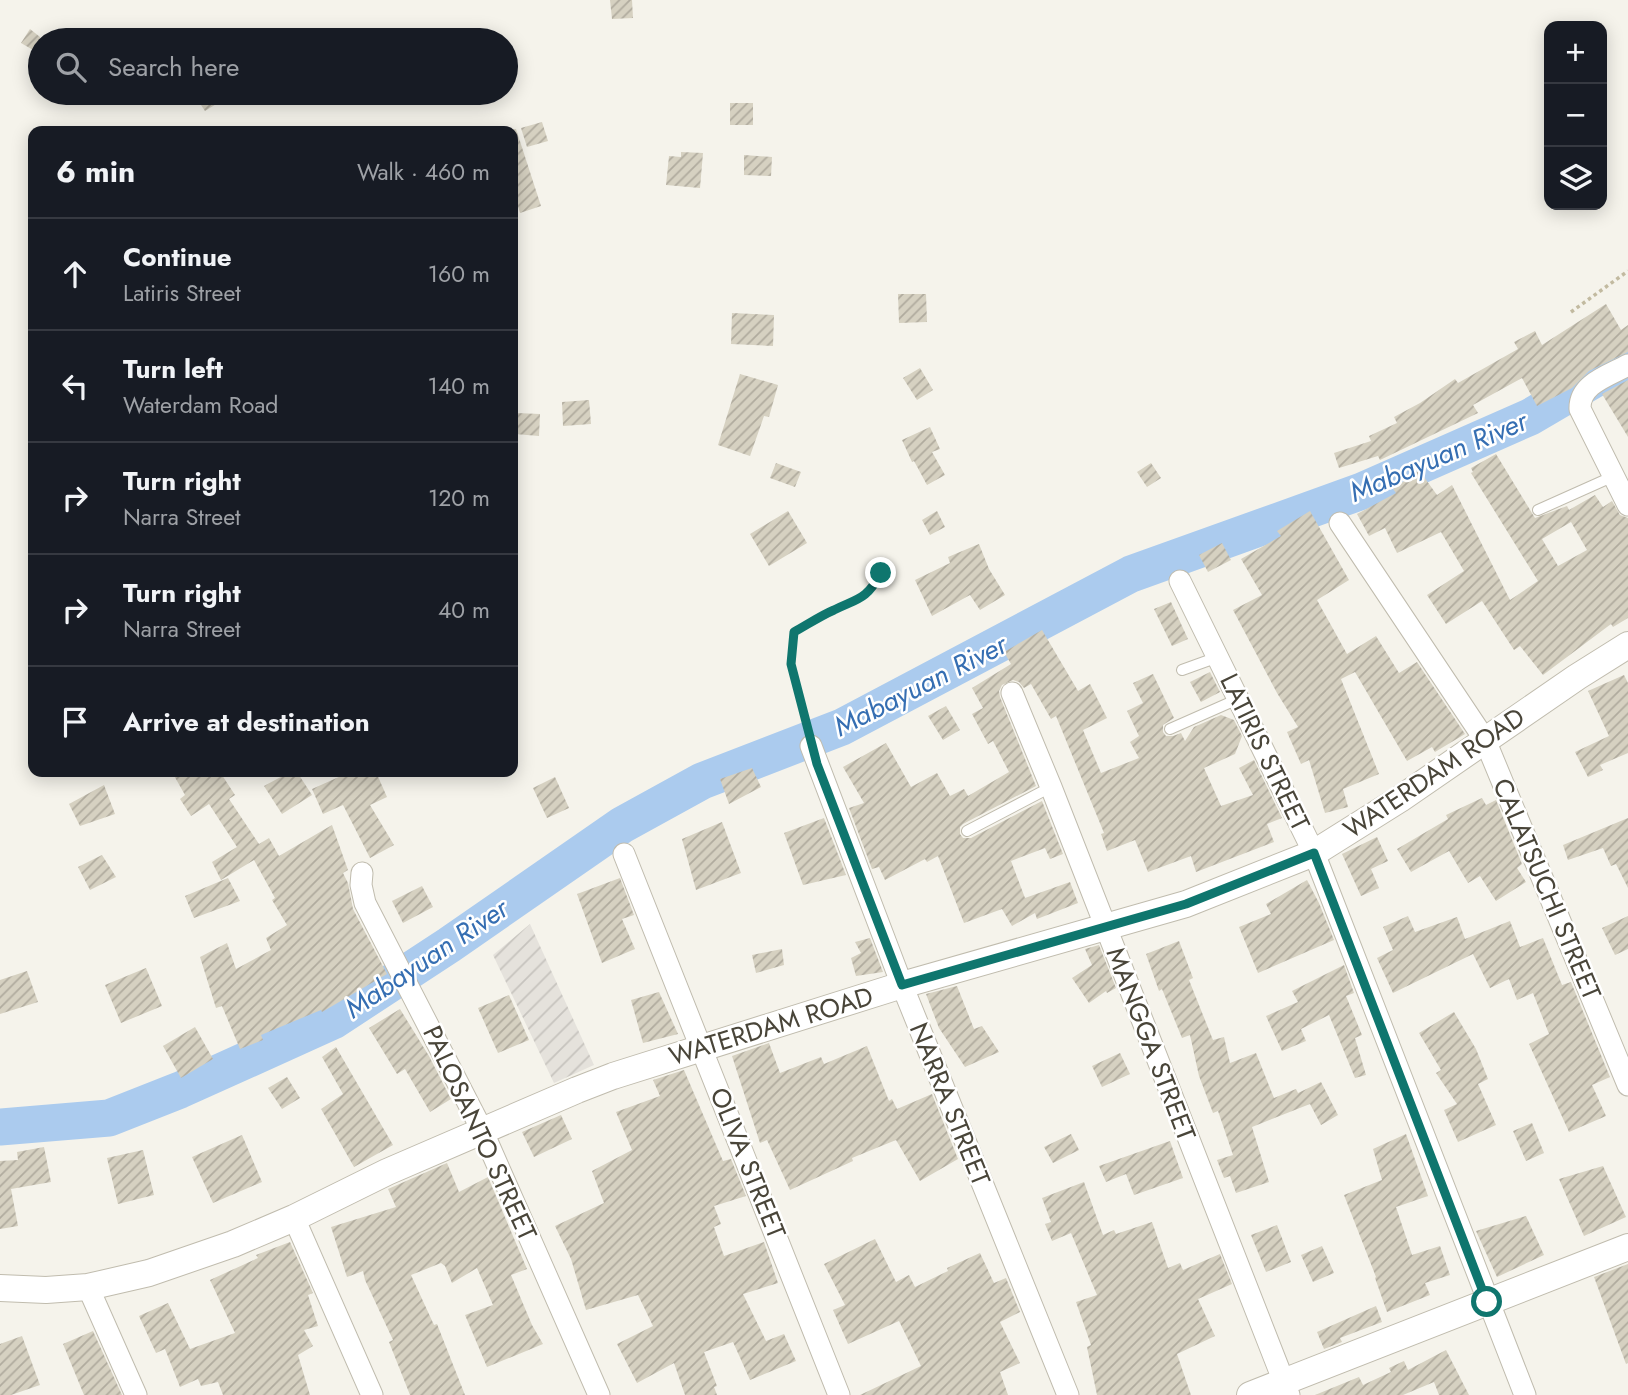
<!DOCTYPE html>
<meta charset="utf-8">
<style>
body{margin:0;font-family:Jost,sans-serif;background:#242831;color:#f1f3f6}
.controls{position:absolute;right:21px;top:21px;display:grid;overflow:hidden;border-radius:14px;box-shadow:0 4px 18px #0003}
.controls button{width:63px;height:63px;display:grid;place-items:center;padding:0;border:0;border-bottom:2px solid #363941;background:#171b24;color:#f1f3f6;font:35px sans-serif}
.stop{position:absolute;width:21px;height:21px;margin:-16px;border:5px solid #0f766e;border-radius:50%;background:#fff}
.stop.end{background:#0f766e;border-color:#fff;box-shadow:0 2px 7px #0008}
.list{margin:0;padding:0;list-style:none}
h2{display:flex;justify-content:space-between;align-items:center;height:91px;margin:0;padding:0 28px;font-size:30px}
h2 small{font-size:23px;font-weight:400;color:#9ea1a6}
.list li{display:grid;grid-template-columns:46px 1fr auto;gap:21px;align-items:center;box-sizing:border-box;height:112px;padding:0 28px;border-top:2px solid #363941}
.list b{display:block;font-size:26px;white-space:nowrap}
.list p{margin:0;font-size:23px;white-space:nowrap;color:#9ea1a6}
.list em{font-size:23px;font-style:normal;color:#9ea1a6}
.icon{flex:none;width:38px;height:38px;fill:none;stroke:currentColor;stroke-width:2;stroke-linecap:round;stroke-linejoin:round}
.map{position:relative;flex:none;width:1628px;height:1395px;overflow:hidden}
.search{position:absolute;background:#171b24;box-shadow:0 4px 18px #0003;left:28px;top:28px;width:490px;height:77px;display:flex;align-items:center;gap:18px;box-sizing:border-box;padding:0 24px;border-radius:38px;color:#9ea1a6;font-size:26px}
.panel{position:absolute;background:#171b24;box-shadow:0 4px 18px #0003;left:28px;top:126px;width:490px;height:651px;border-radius:14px}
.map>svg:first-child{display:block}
.industrial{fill:url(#industrial-furrows)}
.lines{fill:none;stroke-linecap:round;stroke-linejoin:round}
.river{stroke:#abcbee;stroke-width:37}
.building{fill:url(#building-hatch);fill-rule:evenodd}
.service-casing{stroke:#c0bcae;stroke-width:12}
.minor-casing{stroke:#c0bcae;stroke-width:23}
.tertiary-casing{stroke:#c0bcae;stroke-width:28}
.path{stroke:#c2baa0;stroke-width:3.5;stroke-dasharray:3.5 3.5;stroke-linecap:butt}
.service{stroke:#fff;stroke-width:10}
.minor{stroke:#fff;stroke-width:21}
.tertiary{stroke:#fff;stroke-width:26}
.route{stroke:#0f766e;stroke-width:9}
.labels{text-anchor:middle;stroke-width:5;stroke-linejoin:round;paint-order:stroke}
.street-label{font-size:26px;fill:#494539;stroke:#fff}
.water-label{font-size:28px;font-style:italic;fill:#356eb2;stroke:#fff}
</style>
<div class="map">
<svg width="1628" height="1395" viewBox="0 0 1628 1395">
<defs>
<pattern id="industrial-furrows" width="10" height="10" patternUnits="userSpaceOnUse" patternTransform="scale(1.75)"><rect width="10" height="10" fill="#e5e2dc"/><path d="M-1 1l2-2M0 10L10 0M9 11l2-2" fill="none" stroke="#c6c3be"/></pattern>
<pattern id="building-hatch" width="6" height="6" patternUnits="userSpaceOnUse" patternTransform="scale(1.75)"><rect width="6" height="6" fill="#d6d1c1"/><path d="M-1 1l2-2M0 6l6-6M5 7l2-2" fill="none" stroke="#b0ab9e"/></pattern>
</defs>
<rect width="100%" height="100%" fill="#f5f3eb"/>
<polygon class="industrial" points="530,924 594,1065 554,1083 493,955"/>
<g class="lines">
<polyline class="river" points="0,1127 109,1118 180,1090 333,1021 449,945 622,825 702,781 842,727 1131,574 1362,491 1530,417 1617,366"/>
</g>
<g class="building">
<polygon points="610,0 632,0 633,18 612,19"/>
<polygon points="30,29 40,37 40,54 21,43"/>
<polygon points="193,93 234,93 205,111"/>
<rect x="730" y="103" width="23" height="22"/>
<polygon points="542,122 548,141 527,147 521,128"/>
<polygon points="513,129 516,129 541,206 520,213 513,190"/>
<polygon points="681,152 703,153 700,188 666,185 669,156 681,157"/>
<polygon points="744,155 772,157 771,176 744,175"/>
<polygon points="898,294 926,294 927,322 899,323"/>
<polygon points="1606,304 1621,330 1628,325 1628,352 1589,371 1572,388 1537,406 1522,378 1473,405 1478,413 1380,460 1378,456 1339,468 1334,453 1371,441 1369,436 1397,423 1394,417 1420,403 1455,379 1458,383 1518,349 1514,342 1535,331 1542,345"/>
<polygon points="732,313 774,315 773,346 731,344"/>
<polygon points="920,368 933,390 917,400 903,378"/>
<polygon points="740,374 778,385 769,417 764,416 750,456 718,445"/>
<polygon points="1628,380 1628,437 1602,394"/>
<polygon points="589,400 591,424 563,426 562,402"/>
<polygon points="516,413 540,414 539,436 515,434"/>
<polygon points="930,427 940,449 932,452 945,475 927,485 914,461 912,462 902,440"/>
<path d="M 1496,454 L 1535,518 L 1567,506 L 1569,510 L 1595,495 L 1603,507 L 1612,501 L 1620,515 L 1628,518 L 1628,618 L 1613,627 L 1611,624 L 1543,675 L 1520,646 L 1514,650 L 1482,601 L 1446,624 L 1427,595 L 1464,571 L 1441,532 L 1397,553 L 1385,528 L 1369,536 L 1357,514 L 1396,493 L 1393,489 L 1419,470 L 1437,495 L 1452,485 L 1510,600 L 1538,581 L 1471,473 L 1473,472 L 1471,468 ZM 1571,522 L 1587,550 L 1558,566 L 1542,539 Z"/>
<polygon points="776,463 801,472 795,487 770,478"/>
<polygon points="1151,463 1161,478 1147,487 1137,472"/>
<polygon points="788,511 807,543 769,566 750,534"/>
<polygon points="937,511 945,527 930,535 922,520"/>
<polygon points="1310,511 1349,580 1317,600 1347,654 1376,636 1399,673 1417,662 1465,734 1435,752 1432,747 1407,761 1355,672 1341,679 1379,774 1343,789 1348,807 1325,813 1309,760 1301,764 1287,732 1298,727 1277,693 1233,610 1262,595 1241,559 1281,536 1277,531"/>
<polygon points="1222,543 1231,560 1208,572 1199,555"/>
<polygon points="979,544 989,569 1005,595 980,610 970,595 932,616 915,580 950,563 948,557"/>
<polygon points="1171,602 1188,639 1172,646 1154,609"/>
<polygon points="1042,630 1078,691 1090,684 1107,718 1083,730 1101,773 1139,758 1130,742 1139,736 1127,711 1143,703 1133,683 1153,674 1174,718 1163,725 1163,732 1166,736 1173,736 1181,733 1185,741 1194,727 1221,715 1234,720 1242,736 1235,754 1204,768 1221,806 1253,795 1239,768 1254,760 1282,818 1267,824 1274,842 1196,872 1191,856 1148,872 1135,840 1107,851 1101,834 1104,833 1056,716 1051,719 1031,684 1024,688 1019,682 1013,680 1002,685 999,691 1000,697 1036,786 963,824 960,827 960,834 963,838 971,838 1042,801 1063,854 1050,859 1045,848 1011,861 1025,898 1070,882 1078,903 1037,919 1035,913 1012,926 1002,909 964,923 938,856 927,862 925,859 885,880 879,867 872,869 849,808 864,803 843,767 886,743 911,787 937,773 950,796 964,789 968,796 1009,772 993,741 988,744 972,714 983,708 972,688 1011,664 1004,652"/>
<polygon points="1210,672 1220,692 1201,702 1190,682"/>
<polygon points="1624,675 1628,683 1628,753 1600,765 1603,770 1588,777 1575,752 1609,736 1588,691"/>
<polygon points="946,706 960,730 943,740 928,716"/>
<polygon points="752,768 761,787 729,804 720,779"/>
<polygon points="172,772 220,772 235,795 229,799 259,844 269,838 279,856 332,825 348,870 343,873 348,883 353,909 387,974 322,1012 321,1010 261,1035 263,1040 240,1049 222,1006 216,1008 200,957 227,943 236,969 271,950 266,938 287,925 272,900 275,898 254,860 221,880 212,862 237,847 209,804 191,816 180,799 185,795"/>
<polygon points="290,772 297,772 312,795 282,814 264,786"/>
<polygon points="350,772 376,772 387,797 370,805 394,845 370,858 343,805 323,814 312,789"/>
<polygon points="555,777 569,808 547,818 533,788"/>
<polygon points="104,785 115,814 80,826 69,804"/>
<polygon points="1482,798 1486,805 1496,800 1522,864 1517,868 1526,882 1496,901 1480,876 1468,883 1449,851 1411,872 1397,849 1448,819 1446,815"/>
<polygon points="824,818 846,875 803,885 784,833"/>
<polygon points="1628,818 1628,888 1616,864 1611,866 1603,848 1568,860 1563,845"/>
<polygon points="722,822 741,873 696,890 682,839"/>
<polygon points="1377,837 1388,861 1371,869 1379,888 1361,896 1342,854"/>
<polygon points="102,855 116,877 90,890 78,867"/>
<polygon points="228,878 240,901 194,918 185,896"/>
<polygon points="620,878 634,915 622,919 635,949 602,963 577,894"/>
<polygon points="1307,880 1319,903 1334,940 1258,973 1239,927 1271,914 1266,904"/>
<polygon points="422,886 433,907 403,923 392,901"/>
<polygon points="1408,916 1415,932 1457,917 1465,939 1510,921 1520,947 1543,938 1562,985 1571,982 1610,1077 1592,1085 1606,1116 1569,1132 1529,1044 1549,1034 1533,993 1517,1000 1509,979 1490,988 1473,954 1393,993 1377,958 1393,950 1383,927"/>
<polygon points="1628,916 1628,949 1615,955 1602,928"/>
<polygon points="870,938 883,972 856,976 851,958 861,953 855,942"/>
<polygon points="1179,941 1193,978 1189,980 1213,1040 1224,1037 1230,1063 1256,1053 1274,1098 1296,1089 1298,1093 1321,1082 1338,1115 1321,1125 1310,1104 1252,1127 1269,1182 1236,1193 1230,1176 1224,1178 1217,1160 1233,1155 1218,1111 1213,1113 1199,1076 1190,1035 1182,1038 1162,989 1159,991 1146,954"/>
<polygon points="1099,945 1116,988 1107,993 1106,991 1089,1003 1072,978 1092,965 1085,949"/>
<polygon points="782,949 784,965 756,973 752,955"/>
<polygon points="1344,965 1354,993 1346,996 1362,1035 1355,1038 1366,1075 1355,1078 1329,1015 1301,1029 1306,1041 1282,1051 1266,1016 1298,1002 1292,991"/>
<polygon points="146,968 162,1006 121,1023 105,985"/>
<polygon points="27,971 38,1002 0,1014 0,980"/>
<polygon points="957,986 974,1029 982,1026 999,1052 965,1067 939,1028 926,994"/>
<polygon points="659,992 678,1034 643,1043 631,1000"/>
<polygon points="509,995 529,1040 498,1053 478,1008"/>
<polygon points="400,1009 429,1056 451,1099 430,1112 405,1069 397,1074 369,1028"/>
<polygon points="1454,1012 1476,1049 1488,1079 1478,1084 1496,1125 1458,1142 1444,1110 1457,1104 1436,1073 1441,1070 1419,1033"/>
<polygon points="195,1027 213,1059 181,1078 163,1046"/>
<polygon points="769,1043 780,1073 821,1057 824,1064 867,1046 889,1101 892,1099 897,1109 932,1094 958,1159 920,1181 896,1140 852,1158 853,1161 790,1190 767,1140 760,1143 732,1056"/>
<polygon points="336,1047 393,1145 354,1167 321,1109 343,1094 322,1057"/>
<polygon points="1120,1053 1130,1074 1102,1087 1092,1066"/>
<polygon points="684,1070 723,1161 731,1159 746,1196 714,1206 721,1224 714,1227 724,1256 764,1242 778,1283 743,1294 766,1341 784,1334 796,1361 750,1380 733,1342 704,1352 717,1386 714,1387 717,1395 685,1395 674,1363 637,1383 617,1344 653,1326 638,1295 586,1310 571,1259 555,1226 604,1203 592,1171 632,1150 616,1112 660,1096 653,1080"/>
<polygon points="287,1077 300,1098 282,1109 268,1088"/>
<polygon points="561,1115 572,1139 534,1157 522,1132"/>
<polygon points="1532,1123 1544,1153 1526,1161 1513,1131"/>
<polygon points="1071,1134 1079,1150 1053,1163 1044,1147"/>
<polygon points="1406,1134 1428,1196 1396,1207 1412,1255 1440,1246 1450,1275 1425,1283 1430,1295 1387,1312 1375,1278 1376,1277 1344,1195 1382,1180 1373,1149"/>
<polygon points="242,1135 262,1182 213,1203 192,1157"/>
<polygon points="1170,1141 1183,1178 1134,1195 1126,1174 1106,1182 1099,1166"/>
<polygon points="44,1147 51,1182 11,1189 18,1226 0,1229 0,1161 18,1160 17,1152"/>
<polygon points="143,1150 154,1195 118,1204 107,1158"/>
<polygon points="447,1163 459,1192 488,1177 527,1269 511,1275 532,1325 543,1344 487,1367 465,1315 493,1305 477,1268 452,1283 445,1266 441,1263 411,1275 434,1325 437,1324 465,1395 410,1395 389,1342 393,1340 365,1280 363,1271 347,1277 331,1227 396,1207 388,1189"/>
<polygon points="1603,1166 1626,1217 1584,1236 1559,1179"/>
<polygon points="1084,1182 1103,1235 1114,1230 1116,1234 1152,1222 1168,1268 1180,1263 1183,1270 1220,1254 1232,1284 1198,1299 1215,1336 1177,1354 1191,1395 1097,1395 1087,1347 1091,1345 1076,1302 1097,1295 1071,1233 1052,1241 1045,1224 1051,1222 1042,1198"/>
<polygon points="1526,1216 1544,1255 1497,1277 1476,1231"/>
<polygon points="1277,1225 1291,1262 1266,1272 1251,1235"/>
<polygon points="875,1239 896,1282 909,1275 915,1287 948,1271 947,1268 980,1253 994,1283 1006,1278 1020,1312 1000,1322 1020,1363 1000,1372 1008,1395 860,1395 921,1366 899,1321 848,1344 833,1310 845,1305 824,1264"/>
<polygon points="290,1242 313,1293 308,1295 318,1326 304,1330 313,1346 298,1355 310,1395 223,1395 218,1382 201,1386 198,1379 180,1387 165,1349 156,1353 139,1316 168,1303 190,1349 235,1333 210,1280 258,1258 256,1255"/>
<polygon points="1322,1246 1334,1273 1313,1282 1301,1255"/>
<polygon points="1628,1264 1628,1363 1626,1364 1594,1277"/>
<polygon points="1376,1306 1382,1322 1340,1338 1342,1342 1324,1349 1317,1332"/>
<polygon points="93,1331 122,1395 84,1395 63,1344"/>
<polygon points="22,1336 40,1385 11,1395 0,1395 0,1344"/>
<polygon points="1446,1350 1469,1395 1439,1395 1434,1382 1403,1395 1315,1395 1359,1377 1363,1385 1391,1372 1389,1368 1404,1361 1408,1370"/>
</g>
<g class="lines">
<defs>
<g id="service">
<polyline points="1538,510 1614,476"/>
<polyline points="1182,670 1218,657"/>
<polyline points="1170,729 1238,699"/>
<polyline points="967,831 1051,787"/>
</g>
<g id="minor">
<path d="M 1628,365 C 1608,376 1579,384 1580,409 L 1628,505"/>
<polyline points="1340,523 1485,740 1628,1085"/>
<polyline points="1180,581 1314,853 1525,1395"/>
<polyline points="1012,693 1051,787 1289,1395"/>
<polyline points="811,746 902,985 1068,1395"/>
<polyline points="624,854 839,1395"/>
<polyline points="362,873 361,885 365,903 482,1130 599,1395"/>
<polyline points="294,1218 372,1395"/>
<polyline points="88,1287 136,1395"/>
</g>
<g id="tertiary">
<polyline points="0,1288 46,1290 88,1287 149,1273 233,1244 294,1218 387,1172 577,1090 613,1076 902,985 1186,904 1314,853 1400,799 1577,677 1628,645"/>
<polyline points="1250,1395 1628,1247"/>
</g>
</defs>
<use href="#service" class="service-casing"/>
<use href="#minor" class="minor-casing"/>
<use href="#tertiary" class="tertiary-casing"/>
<g class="path">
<polyline points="1571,312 1628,271"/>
<path d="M 806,726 L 791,664 L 794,632 C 807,625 820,616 834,610 C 859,598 866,600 881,573"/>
</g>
<use href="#service" class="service"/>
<use href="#minor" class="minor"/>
<use href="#tertiary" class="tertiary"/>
</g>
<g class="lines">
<path class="route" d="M 881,573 C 866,600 859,598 834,610 C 820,616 807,625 794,632 L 791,664 L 817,764 L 902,985 L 1186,904 L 1314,853 L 1487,1302"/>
</g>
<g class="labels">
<g class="street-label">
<text transform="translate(1265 752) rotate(64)" y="9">LATIRIS STREET</text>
<text transform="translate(1434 773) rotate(-34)" y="9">WATERDAM ROAD</text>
<text transform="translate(1547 889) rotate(67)" y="9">CALATSUCHI STREET</text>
<text transform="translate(771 1026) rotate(-17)" y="9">WATERDAM ROAD</text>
<text transform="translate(1151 1044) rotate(69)" y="9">MANGGA STREET</text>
<text transform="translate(950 1104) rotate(68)" y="9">NARRA STREET</text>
<text transform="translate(480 1133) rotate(65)" y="9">PALOSANTO STREET</text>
<text transform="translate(748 1163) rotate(68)" y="9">OLIVA STREET</text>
</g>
<g class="water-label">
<text transform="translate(1438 456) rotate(-23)" y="10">Mabayuan River</text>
<text transform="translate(920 685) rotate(-27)" y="10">Mabayuan River</text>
<text transform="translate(426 958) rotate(-34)" y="10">Mabayuan River</text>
</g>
</g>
</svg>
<div class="controls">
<button>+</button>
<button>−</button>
<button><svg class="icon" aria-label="layers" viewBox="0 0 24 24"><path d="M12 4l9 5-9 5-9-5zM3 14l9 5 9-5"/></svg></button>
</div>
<div class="stop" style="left:1487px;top:1302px"></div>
<div class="stop end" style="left:881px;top:573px"></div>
<div class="search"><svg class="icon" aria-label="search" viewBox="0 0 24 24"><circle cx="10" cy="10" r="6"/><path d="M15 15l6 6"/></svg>Search here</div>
<section class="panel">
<h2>6 min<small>Walk · 460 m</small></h2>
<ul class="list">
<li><svg class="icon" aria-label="ahead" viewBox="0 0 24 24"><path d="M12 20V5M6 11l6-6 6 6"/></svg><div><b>Continue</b><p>Latiris Street</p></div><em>160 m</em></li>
<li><svg class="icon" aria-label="left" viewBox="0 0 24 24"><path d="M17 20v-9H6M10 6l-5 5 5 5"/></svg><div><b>Turn left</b><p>Waterdam Road</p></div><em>140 m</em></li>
<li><svg class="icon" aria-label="right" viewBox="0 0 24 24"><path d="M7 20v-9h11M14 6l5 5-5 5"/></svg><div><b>Turn right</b><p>Narra Street</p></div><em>120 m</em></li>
<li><svg class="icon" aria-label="right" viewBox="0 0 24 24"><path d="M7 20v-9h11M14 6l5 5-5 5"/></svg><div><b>Turn right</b><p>Narra Street</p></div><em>40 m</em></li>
<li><svg class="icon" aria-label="arrive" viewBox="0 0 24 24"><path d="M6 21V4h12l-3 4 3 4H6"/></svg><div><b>Arrive at destination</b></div></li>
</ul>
</section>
</div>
